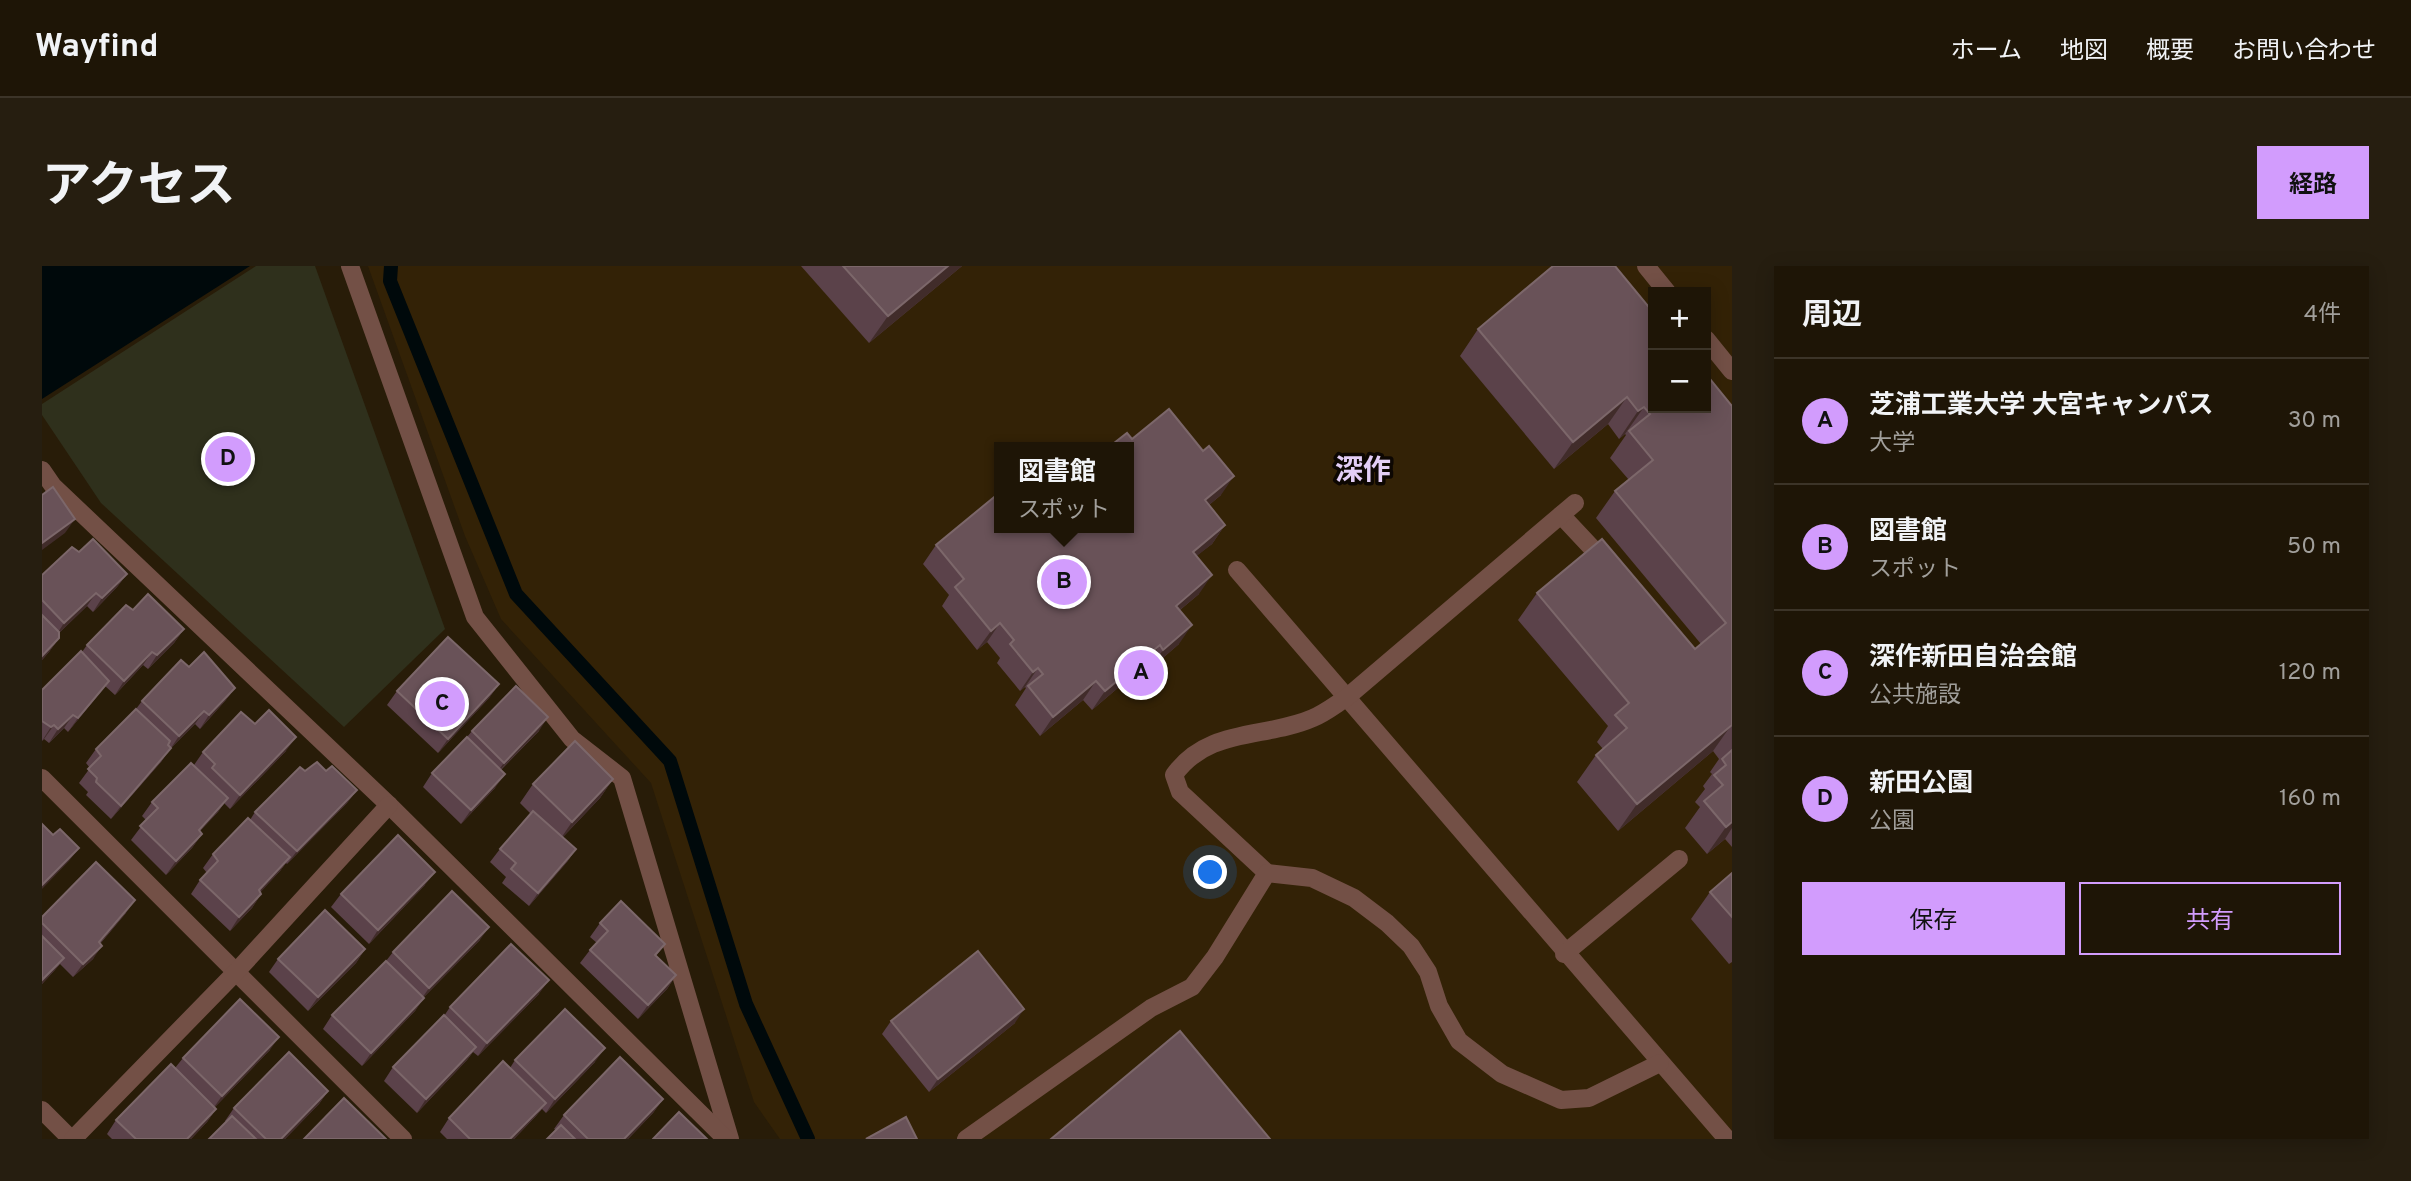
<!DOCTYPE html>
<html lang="ja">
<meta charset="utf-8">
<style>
body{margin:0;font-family:Overpass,"Noto Sans JP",sans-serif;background:#261e10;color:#f1f3f6}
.controls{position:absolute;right:21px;top:21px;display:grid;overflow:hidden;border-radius:0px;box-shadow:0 4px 18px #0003}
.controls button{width:63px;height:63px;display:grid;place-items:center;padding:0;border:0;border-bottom:2px solid #3c3428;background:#1e1506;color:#f1f3f6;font:35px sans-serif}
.you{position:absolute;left:1169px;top:607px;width:24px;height:24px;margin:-18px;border:5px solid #fff;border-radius:50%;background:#1a73e8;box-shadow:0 0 0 10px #1a73e833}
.badge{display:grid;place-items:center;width:46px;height:46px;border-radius:50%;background:#d29cfd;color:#111;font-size:23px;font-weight:700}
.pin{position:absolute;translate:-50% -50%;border:4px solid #fff;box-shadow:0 2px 7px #0006}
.popup{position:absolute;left:952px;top:176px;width:140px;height:91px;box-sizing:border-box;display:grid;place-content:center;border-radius:0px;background:#1e1506;filter:drop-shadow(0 2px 5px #0005);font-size:23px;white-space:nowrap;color:#a19f9b}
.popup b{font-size:26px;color:#f1f3f6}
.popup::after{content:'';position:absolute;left:50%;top:100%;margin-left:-14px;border:14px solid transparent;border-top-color:#1e1506}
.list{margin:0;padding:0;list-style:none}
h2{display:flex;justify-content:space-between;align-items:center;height:91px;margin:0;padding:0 28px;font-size:30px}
h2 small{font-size:23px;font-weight:400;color:#a19f9b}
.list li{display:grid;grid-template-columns:46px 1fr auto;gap:21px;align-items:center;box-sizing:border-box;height:126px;padding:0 28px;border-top:2px solid #3c3428}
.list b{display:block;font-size:26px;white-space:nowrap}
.list p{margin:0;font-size:23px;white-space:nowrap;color:#a19f9b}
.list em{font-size:23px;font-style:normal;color:#a19f9b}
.actions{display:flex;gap:14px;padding:21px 28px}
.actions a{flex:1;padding:16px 0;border:2px solid #d29cfd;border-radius:0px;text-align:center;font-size:24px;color:#d29cfd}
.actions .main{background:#d29cfd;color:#111}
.map{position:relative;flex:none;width:1690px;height:873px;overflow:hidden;border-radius:0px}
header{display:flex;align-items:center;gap:42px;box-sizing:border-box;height:98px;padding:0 35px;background:#1e1506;border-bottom:2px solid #3c3428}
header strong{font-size:33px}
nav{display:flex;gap:38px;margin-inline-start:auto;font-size:24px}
.intro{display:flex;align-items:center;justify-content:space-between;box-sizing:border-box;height:168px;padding:0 42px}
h1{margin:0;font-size:49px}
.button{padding:18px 32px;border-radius:0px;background:#d29cfd;color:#111;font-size:24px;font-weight:700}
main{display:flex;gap:42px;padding:0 42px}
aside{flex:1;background:#1e1506;border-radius:0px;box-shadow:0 4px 18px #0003}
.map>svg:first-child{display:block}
.built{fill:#332206;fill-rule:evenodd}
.green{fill:#2f301c}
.water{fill:#00090b}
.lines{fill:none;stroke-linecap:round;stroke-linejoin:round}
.stream{stroke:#00090b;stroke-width:14}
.minor{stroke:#735046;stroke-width:18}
.wall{fill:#5b424a}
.shaded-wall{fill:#412c2a}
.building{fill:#695258;stroke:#7c676a;stroke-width:2}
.labels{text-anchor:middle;stroke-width:7;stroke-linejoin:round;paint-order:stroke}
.quarter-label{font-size:28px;font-weight:bold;fill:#e3cef6;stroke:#0d0702}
</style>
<header>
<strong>Wayfind</strong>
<nav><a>ホーム</a><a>地図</a><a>概要</a><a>お問い合わせ</a></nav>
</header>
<div class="intro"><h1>アクセス</h1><a class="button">経路</a></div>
<main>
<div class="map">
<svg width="1690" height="873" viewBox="0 0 1690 873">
<rect width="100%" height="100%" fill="#281c08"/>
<path class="built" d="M 326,0 L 1690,0 L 1690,873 L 738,873 L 712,836 L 609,517 L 459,353 L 423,270 ZM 1611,26 L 1664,26 L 1664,142 L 1611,142 ZM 957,181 L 1087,181 L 1087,262 L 957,262 Z"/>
<polygon class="green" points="214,0 273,0 403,363 302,461 59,237 0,149 0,138"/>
<polygon class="water" points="0,0 208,0 0,133"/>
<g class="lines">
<polyline class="stream" points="349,0 348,15 474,328 628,495 704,738 766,873"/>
<g class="minor">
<polyline points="308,0 433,351 530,473 580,512 688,873"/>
<polyline points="1604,0 1625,26"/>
<polyline points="1664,73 1690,105"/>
<polyline points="0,204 11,220 347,539 684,873"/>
<polyline points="1519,249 1564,297"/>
<polyline points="1195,304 1685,873"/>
<polyline points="0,512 361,873"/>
<path d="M 1225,607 L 1138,526 L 1132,509 C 1166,461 1223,473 1271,452 C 1283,447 1293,439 1304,432 L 1533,237"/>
<polyline points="1522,688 1637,593"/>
<polyline points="0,844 29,873"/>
<polyline points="31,873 193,707 347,539"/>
<polyline points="924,873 1109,742 1150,721 1173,691 1225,607 1270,612 1312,632 1345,657 1369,680 1386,706 1397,740 1417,775 1460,808 1519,834 1547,832 1618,797"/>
</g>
</g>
<g class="wall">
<polygon points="759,0 920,0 827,77"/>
<polygon points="1436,63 1611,142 1690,140 1690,581 1683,573 1665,588 1643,562 1658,541 1653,536 1663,523 1661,520 1670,508 1668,506 1677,493 1671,485 1576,565 1535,516 1554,489 1561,483 1555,476 1566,460 1476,354 1495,327 1653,383 1659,378 1554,252 1573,225 1587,214 1568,192 1584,169 1583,168 1577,173 1566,158 1512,203 1418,90"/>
<polygon points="1090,173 1179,229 1167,239 1183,259 1170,278 1154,290 1157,328 1138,344 1137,378 1108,403 1104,398 1050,444 1041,434 998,470 973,439 984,422 983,421 978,425 955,397 958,392 945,376 935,384 900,340 907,329 881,298 894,279 957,262 1087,262"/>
<polygon points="37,286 85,308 75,321 51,346 45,340 17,367 17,372 7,386 0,394 0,309"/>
<polygon points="91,344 142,363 132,377 106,403 101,399 73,429 63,420 26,466 22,462 7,477 2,473 0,475 0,424 40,386 45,379"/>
<polygon points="147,401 193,422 183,435 158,463 153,458 127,484 119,496 69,553 44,529 46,526 37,517 48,502 44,497 54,483 94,443 100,435"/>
<polygon points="457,418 447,432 396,487 345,439 355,425"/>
<polygon points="430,465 497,465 459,504 453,522 419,558 381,521 390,507 425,471"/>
<polygon points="244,485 188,543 182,537 176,546 158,565 160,568 150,582 124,609 89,574 104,554 100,550 110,536 152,499 161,486"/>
<polygon points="263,505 284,505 315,524 305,537 245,598 244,597 238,605 218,626 219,628 210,642 188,665 149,628 158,614 165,607 161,602 171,588 208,554 213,546"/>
<polygon points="571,513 558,532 521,571 534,583 525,596 487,640 460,617 464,611 448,596 458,583 489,548 478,537 491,518"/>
<polygon points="1690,607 1690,696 1687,698 1649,653 1668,626"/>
<polygon points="383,619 327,678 289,641 299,628"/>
<polygon points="84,647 58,678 51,693 31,711 18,698 12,705 0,718 0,651"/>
<polygon points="558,657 623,678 614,690 634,709 625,723 596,753 538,697 548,684 555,677 548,671"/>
<polygon points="438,674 382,731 373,745 320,800 281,763 290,749 344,695 351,686"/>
<polygon points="323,683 314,697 266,745 227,706 236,693"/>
<polygon points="497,728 436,790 431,786 425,794 375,847 342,815 351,801 402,750 408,741"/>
<polygon points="849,755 973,757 887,826 840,768"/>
<polygon points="228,784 173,841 174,843 165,856 149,873 70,873 65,868 74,854 133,802 141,792"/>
<polygon points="473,794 553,796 504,847 500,843 494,850 472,873 405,873 398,866 407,852 468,802"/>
<polygon points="286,825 277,838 243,873 167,873 184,856 183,855 192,842"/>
<polygon points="621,833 611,847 586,873 505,873 514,864 512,863 522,849"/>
</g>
<g class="shaded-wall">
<polygon points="906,0 920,0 827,77 846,50"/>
<polygon points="1585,131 1566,158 1512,203 1531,176"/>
<polygon points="1602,141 1583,168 1577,173 1596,145"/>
<polygon points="1192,210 1179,229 1150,253 1163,234"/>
<polygon points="33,253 23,267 0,284 0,277"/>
<polygon points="1183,259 1170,278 1137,304 1151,286"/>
<polygon points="85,308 75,321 51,346 60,332"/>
<polygon points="1170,309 1157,328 1121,358 1134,340"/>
<polygon points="54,327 45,340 13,371 22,357"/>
<polygon points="958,357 945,376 935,384 949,365"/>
<polygon points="1150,359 1137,378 1108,403 1121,384"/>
<polygon points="142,363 132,377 106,403 115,389"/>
<polygon points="17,372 7,386 0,394 0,390"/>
<polygon points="1118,379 1104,398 1050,444 1063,425"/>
<polygon points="110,386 101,399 73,429 82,415"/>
<polygon points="996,402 983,421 978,425 991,406"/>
<polygon points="67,415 57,428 26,466 36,452"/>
<polygon points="1054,415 1041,434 998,470 1011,451"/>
<polygon points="457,418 447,432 396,487 406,473"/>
<polygon points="193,422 183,435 158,463 167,449"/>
<polygon points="162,445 153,458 127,484 119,496 69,553 79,540 129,482 137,470"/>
<polygon points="31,449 22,462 7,477 16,463"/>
<polygon points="506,451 497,465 452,510 462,497"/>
<polygon points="1690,458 1671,485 1576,565 1595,538"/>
<polygon points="12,459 2,473 0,475 9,461"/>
<polygon points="254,471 244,485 188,543 198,529"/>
<polygon points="463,508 453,522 419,558 429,544"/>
<polygon points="571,513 558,532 517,575 530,556"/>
<polygon points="315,524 305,537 245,598 255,585"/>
<polygon points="186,532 176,546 147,577 157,564"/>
<polygon points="1690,556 1690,562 1683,573 1665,588 1684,561"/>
<polygon points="160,568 150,582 124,609 134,595"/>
<polygon points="37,582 27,595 0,623 0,619"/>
<polygon points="534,583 525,596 487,640 496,627"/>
<polygon points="248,591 238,605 208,638 217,624"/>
<polygon points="393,606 383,619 327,678 336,664"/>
<polygon points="219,628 210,642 188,665 197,651"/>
<polygon points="93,634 84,647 47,690 57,676"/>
<polygon points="447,661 438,674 378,735 387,722"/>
<polygon points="60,680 51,693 31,711 41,698"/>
<polygon points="323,683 314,697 266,745 276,731"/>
<polygon points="22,692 12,705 0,718 0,714"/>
<polygon points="634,709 625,723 596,753 606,739"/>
<polygon points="507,714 497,728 436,790 445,777"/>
<polygon points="382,732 373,745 320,800 329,787"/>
<polygon points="982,743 973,757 887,826 896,813"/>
<polygon points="237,771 228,784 170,844 180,830"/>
<polygon points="434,781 425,794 375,847 384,833"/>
<polygon points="563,782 553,796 504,847 513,833"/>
<polygon points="286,825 277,838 243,873 239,873"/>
<polygon points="621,833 611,847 586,873 582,873"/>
<polygon points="504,837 494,850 472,873 468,873"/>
<polygon points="174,843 165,856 149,873 145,873"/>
</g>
<g class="building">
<polygon points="801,0 906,0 846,50"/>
<polygon points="1511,0 1573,0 1611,46 1611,142 1664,142 1664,108 1690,140 1690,459 1595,538 1554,489 1585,462 1573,449 1587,437 1495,327 1560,273 1653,383 1684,357 1573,225 1611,194 1587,165 1608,148 1602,141 1596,145 1585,131 1531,176 1436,63"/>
<polygon points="1127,143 1161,185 1167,180 1192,210 1163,234 1183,259 1151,286 1170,309 1134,340 1150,359 1121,384 1118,379 1063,425 1054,415 1011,451 986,420 1001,408 996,402 991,406 968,378 972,374 958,357 949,365 913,321 922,313 894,279 957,227 957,262 1087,262 1087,181 1067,181 1085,167 1090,173"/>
<polygon points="11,221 33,253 0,277 0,229"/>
<polygon points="51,273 85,308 60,332 54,327 22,357 0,334 0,309 30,281 37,286"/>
<polygon points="106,328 142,363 115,389 110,386 82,415 45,379 84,339 91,344"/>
<polygon points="0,349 17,366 17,372 0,390"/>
<polygon points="406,371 457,418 406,473 355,425"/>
<polygon points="39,385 67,415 36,452 31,449 16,463 12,459 9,461 0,455 0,424"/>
<polygon points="162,386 193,422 167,449 162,445 137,470 100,435 139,394 147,401"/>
<polygon points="474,420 506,451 462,497 430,465"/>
<polygon points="94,443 128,475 126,479 129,482 79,540 54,516 55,512 46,503 59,490 54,483"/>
<polygon points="227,444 254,471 198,529 170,502 173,498 161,486 199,446 213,458"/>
<polygon points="425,471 463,508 429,544 390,507"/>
<polygon points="533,475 571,513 530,556 491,518"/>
<polygon points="1690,484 1690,556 1684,561 1662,535 1681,519 1672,509 1684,499 1680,493"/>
<polygon points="275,496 284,505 290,500 315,524 255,585 213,546 258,501 263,505"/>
<polygon points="149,497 186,532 157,564 160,568 134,595 98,560 116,542 110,536"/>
<polygon points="491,545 534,583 496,627 469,603 474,597 458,583"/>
<polygon points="206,552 248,591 217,624 219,628 197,651 158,614 176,595 171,588"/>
<polygon points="0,558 11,569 18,563 37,582 0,619"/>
<polygon points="356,569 393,606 336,664 299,628"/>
<polygon points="54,596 93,634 57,676 60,680 41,698 0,657 0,651"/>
<polygon points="1690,607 1690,651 1668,626"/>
<polygon points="410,625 447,661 387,722 351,686"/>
<polygon points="579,635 623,678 613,689 634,709 606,739 548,684 566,665 558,657"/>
<polygon points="283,644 323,683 276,731 236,693"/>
<polygon points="0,670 22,692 0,714"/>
<polygon points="469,678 507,714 445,777 408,741"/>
<polygon points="936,685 982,743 896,813 849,755"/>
<polygon points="344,695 382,732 329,787 290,749"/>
<polygon points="198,733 237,771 180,830 141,792"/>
<polygon points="523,743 563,782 513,833 473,794"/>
<polygon points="402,749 434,781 384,833 351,801"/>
<polygon points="1138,765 1228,873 1009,873"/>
<polygon points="247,786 286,825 239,873 224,873 192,842"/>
<polygon points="578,791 621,833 582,873 546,873 522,849"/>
<polygon points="461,795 504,837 468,873 428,873 407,852"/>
<polygon points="129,798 174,843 145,873 94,873 74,854"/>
<polygon points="302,832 344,873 262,873"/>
<polygon points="637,846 665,873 611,873"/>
<polygon points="190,850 214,873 167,873"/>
<polygon points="864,851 875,873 824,873"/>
<polygon points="519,859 533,873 505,873"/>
</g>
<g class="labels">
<g class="quarter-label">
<text x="1321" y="213">深作</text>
</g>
</g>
</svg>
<div class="controls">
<button>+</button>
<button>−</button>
</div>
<div class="you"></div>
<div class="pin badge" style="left:1099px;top:407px">A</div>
<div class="pin badge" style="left:1022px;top:316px">B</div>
<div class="popup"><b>図書館</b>スポット</div>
<div class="pin badge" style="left:400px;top:438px">C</div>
<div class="pin badge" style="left:186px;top:193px">D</div>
</div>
<aside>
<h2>周辺<small>4件</small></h2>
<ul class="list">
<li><span class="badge">A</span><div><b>芝浦工業大学 大宮キャンパス</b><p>大学</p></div><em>30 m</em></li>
<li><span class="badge">B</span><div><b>図書館</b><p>スポット</p></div><em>50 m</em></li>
<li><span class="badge">C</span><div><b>深作新田自治会館</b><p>公共施設</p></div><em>120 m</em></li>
<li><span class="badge">D</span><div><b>新田公園</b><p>公園</p></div><em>160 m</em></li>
</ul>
<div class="actions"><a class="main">保存</a><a>共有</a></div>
</aside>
</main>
